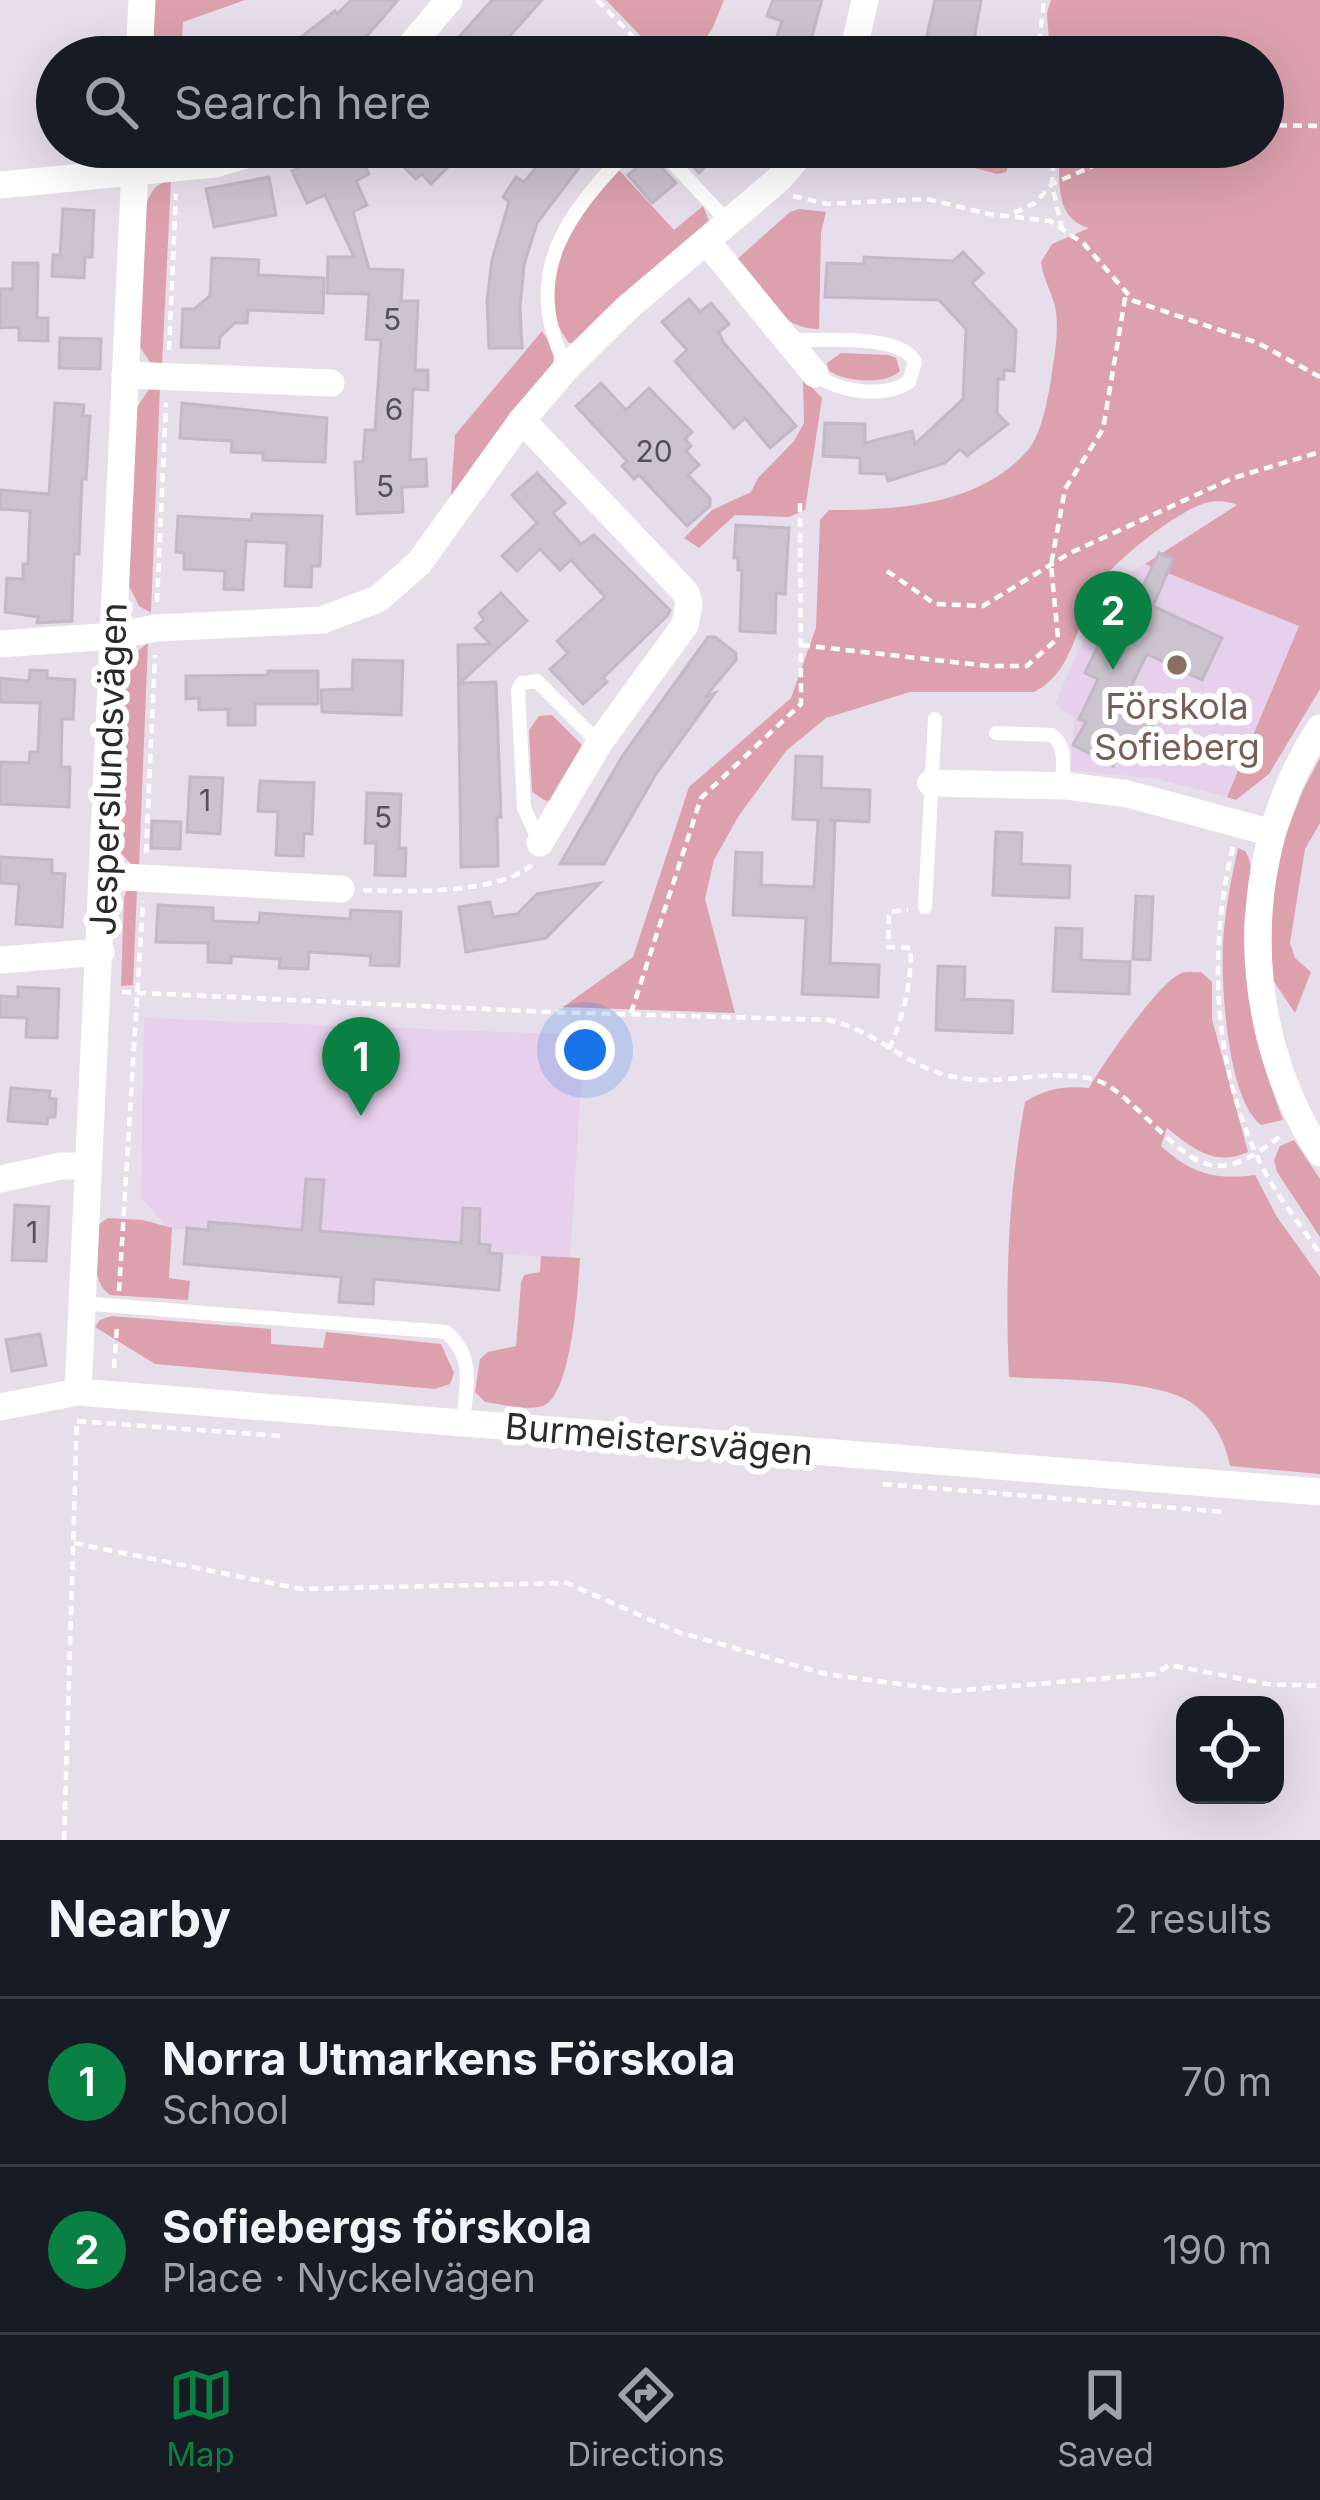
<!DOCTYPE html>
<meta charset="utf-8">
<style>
body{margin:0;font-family:Inter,sans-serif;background:#20242c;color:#f1f3f6}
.controls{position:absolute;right:36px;bottom:36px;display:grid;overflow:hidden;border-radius:24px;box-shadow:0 12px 48px #0002}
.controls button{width:108px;height:108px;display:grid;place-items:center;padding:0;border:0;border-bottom:3px solid #363941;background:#171b24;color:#f1f3f6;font:60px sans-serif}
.you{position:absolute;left:585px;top:1050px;width:42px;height:42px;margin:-30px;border:9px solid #fff;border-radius:50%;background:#1a73e8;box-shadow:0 0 0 18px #1a73e833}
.badge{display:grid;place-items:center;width:78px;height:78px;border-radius:50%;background:#0b8043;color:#fff;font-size:39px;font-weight:700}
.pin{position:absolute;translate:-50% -99px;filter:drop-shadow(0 3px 6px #0008)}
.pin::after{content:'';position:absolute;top:63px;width:42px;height:36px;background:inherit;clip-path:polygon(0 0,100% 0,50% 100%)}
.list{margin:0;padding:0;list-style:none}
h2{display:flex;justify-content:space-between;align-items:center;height:156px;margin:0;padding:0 48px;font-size:51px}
h2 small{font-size:39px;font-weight:400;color:#9ea1a6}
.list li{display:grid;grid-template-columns:78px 1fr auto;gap:36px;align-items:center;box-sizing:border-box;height:168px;padding:0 48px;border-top:3px solid #363941}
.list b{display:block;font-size:45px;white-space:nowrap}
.list p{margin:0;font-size:39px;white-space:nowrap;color:#9ea1a6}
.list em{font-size:39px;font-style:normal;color:#9ea1a6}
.icon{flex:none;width:66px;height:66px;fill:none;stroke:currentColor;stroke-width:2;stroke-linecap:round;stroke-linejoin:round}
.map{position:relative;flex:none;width:1320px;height:1840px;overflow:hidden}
.search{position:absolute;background:#171b24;box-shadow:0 12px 48px #0002;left:36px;right:36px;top:36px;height:132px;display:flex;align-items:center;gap:30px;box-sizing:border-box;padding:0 42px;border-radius:66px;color:#9ea1a6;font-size:45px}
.sheet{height:492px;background:#171b24}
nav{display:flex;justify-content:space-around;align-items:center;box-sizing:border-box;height:168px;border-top:3px solid #363941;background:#171b24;font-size:33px;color:#9ea1a6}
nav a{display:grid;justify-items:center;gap:6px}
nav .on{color:#0b8043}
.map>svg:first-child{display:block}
.education{fill:#e6d0eb}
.green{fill:#dca1ad}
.building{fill:#cbc3ce;stroke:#c3b8c6;stroke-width:3}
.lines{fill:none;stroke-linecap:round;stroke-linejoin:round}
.path{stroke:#fff;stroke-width:4.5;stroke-dasharray:9 6;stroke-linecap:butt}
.lane{stroke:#fff;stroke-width:14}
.street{stroke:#fff;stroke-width:27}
.education-dot{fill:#8d6e63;stroke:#fff;stroke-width:4.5}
.labels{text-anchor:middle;stroke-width:12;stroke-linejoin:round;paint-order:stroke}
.number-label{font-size:30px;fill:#535154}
.education-label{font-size:36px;fill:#785e54;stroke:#fff}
.street-label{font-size:36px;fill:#2b2b2b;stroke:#fff}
</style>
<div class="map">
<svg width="1320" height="1840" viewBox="0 0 1320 1840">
<rect width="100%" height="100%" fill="#e7deeb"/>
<g class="education">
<polygon points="1145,564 1299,626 1227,797 1158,779 1071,770 1074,718 1055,704 1107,586"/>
<polygon points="144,1018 584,1035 570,1259 167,1228 141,1197"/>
</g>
<g class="green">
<polygon points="154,0 245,0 183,22 181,57 154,57"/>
<polygon points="606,0 724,0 713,27 694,57 661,57"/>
<path d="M 1051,0 L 1320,0 L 1320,689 L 1269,774 L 1236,800 L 1227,797 L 1299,626 L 1145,564 L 1237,505 C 1226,500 1211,500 1200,505 C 1173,515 1120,557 1102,580 C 1076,615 1077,671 1034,692 L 910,692 L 826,718 L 786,751 L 738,817 L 714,860 L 705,899 L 735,1013 L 563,1007 L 633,957 L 689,787 L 791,698 L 816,628 L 820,520 L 829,510 C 898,510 979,506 1028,450 C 1042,433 1047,401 1051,380 C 1054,356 1060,331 1055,306 C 1051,291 1043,278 1041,262 L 1052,244 L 1089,228 C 1053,219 1060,177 1059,147 L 1263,147 L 1263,57 L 1050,57 L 1047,13 Z"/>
<polygon points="887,147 1017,147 1006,172 997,174 925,155 900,165 893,162"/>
<path d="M 618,169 L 674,230 L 703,206 L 709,221 L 573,343 L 569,343 C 523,283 579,214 618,169 Z"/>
<path d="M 171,180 L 162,366 L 150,362 L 139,346 L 146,205 C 151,191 155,184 171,180 Z"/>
<path d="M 799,209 L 826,212 L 821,233 L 819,329 C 779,330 759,289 735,261 L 790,212 Z"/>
<polygon points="542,331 554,350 553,364 451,496 455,435"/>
<path d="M 841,353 L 889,355 L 896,358 L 900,371 C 886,385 846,382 829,371 L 827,363 Z"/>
<polygon points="803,378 822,398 805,510 789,517 735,515 699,548 684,538 712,510 751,492 758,478 794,441 804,423"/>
<polygon points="160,386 151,613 139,606 128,584 136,409 149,389"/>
<polygon points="148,643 139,866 132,865 119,851 117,841 124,671 126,660"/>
<polygon points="552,715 583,746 553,800 546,801 532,792 529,730 539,716"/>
<polygon points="1320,758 1320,823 1305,849 1290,943 1295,958 1311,972 1295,1013 1269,974 1270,914 1281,847 1303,790"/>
<path d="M 1238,848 L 1245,851 C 1259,873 1245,901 1244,925 C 1242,993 1259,1057 1283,1120 L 1261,1125 C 1227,1099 1221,985 1223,943 C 1225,911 1231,879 1238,848 Z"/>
<polygon points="137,889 133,985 121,986 124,897 127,890"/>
<path d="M 1201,972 L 1212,982 L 1212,1019 L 1248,1152 C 1215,1167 1193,1149 1167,1128 L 1161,1146 C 1192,1174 1214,1180 1255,1175 L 1277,1217 L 1320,1277 L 1320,1474 L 1230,1466 C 1225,1439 1210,1412 1185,1399 C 1145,1378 1055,1380 1009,1377 C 1005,1284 1008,1193 1025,1102 C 1047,1088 1064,1086 1089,1088 C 1102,1065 1160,980 1182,973 C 1188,971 1195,973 1201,972 Z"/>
<polygon points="1294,1140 1320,1179 1320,1237 1277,1172 1274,1160 1280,1146"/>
<path d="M 108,1218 L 143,1220 L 172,1228 L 169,1278 L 190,1281 L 188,1300 L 110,1295 C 89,1280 97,1249 98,1225 Z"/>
<path d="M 541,1256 L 580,1258 C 578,1287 572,1395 543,1406 C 527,1411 502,1404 485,1402 L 475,1392 L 480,1359 L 488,1352 L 516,1346 L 521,1283 L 524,1275 L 540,1272 Z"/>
<polygon points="111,1316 271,1329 271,1344 323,1348 326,1332 441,1344 454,1373 450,1384 435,1389 155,1364 95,1327 100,1320"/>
</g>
<g class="building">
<polygon points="351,0 398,0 360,44 343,57 275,57 335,11 337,14"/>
<polygon points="492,0 542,0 491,57 441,57"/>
<polygon points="773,0 822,0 806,57 770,57 782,21 767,16"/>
<polygon points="935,0 981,0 971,57 922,57"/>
<polygon points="344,147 356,147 369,174 356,181 367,205 353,212 369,269 403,270 401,301 418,301 415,370 428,370 428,390 413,389 410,460 426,459 427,486 402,487 403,512 357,514 355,462 363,462 365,430 375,430 381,340 366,339 369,294 327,293 328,257 354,257 325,195 307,203 292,171"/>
<polygon points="384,147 468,147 431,184 422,174 416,179"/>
<polygon points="553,147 595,147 537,223 524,265 520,308 522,348 489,348 487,301 492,260 509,202 503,197 516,177 524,182"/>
<polygon points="673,147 725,147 699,173"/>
<polygon points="651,156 676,183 652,203 628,175"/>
<polygon points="269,177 276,215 214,227 206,189"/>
<polygon points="63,209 94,211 92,257 85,257 84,278 52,276 53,255 60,255"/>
<polygon points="963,252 983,273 972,283 1016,330 1014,371 1004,370 1004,379 998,379 997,413 1008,424 967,456 960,449 945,463 888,481 886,474 860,473 860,458 823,456 825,423 865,424 865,443 912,431 915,444 963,399 966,329 939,300 825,297 827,263 864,264 864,257 953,261"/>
<polygon points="212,258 259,260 258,275 324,278 323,313 248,310 247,323 235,323 220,337 219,348 181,347 183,309 194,309 210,296"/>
<polygon points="13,263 38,263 37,318 48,318 48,341 19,340 19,327 0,328 0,289 13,289"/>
<polygon points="689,299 700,312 711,303 729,324 719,332 723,342 796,426 770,448 745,418 734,428 675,361 687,350 662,322"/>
<polygon points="60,338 101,339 100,369 59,368"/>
<polygon points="601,383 626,410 649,388 692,432 685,439 691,446 686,451 699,465 688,475 710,498 710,506 687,526 639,475 634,479 622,466 627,461 576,406"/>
<polygon points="55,403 84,405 83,416 90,416 86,479 82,478 79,554 74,554 72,621 37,623 38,617 5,612 7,578 23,579 23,564 28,564 30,511 0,509 0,490 49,494"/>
<polygon points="182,403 327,418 325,462 263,460 263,453 231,452 232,441 180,438"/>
<polygon points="537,473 565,503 553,513 581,544 594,535 670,610 668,615 603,678 607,682 583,704 550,669 568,653 557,641 605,597 571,560 560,570 540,549 517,571 502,556 537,523 512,495"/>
<polygon points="252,514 322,516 320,566 312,566 311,587 285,586 287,543 246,541 243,590 224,589 225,571 184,569 184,553 176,552 178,516 251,520"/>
<polygon points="736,525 789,528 785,594 776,593 775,633 740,631 742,570 738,570 738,558 734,558"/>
<polygon points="1159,553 1173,559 1153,606 1222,638 1202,680 1147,654 1123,703 1137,710 1134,715 1153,724 1141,750 1114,738 1113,766 1073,745 1086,722 1079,719 1098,679 1085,673 1105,631 1118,638"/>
<polygon points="501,593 527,621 460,683 496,682 501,817 497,817 498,866 461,867 458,645 490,644 475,628 484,620 479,613"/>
<polygon points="708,637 715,637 736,653 736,660 705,697 715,693 656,774 604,864 560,864 623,755"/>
<polygon points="353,660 403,661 401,715 322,712 321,690 352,689"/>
<polygon points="30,670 47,671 47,678 75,680 73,719 62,719 61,767 70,767 69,807 0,804 0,762 29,763 30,752 38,752 40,703 0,702 0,678 29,681"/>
<polygon points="268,671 318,671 318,704 255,704 255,725 228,725 228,709 199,710 199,698 186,699 186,676 268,675"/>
<polygon points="796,756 822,757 821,788 870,790 869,822 829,820 835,821 830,963 879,965 878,997 802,994 806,918 733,915 736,852 762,853 761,885 814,887 818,820 793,819"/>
<polygon points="190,777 223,778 220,834 187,832"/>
<polygon points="260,781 314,783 312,834 304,833 303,856 276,855 278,812 258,811"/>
<polygon points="367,793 401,794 399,848 406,848 405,876 375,875 376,843 365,843"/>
<polygon points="152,821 181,822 180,849 151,848"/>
<polygon points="996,832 1022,833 1021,864 1070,866 1069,898 993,895"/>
<polygon points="0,857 52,860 52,873 65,874 62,927 16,924 19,884 0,883"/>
<polygon points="600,883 546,938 466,952 459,907 490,902 493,917 517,914 537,894"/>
<polygon points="1136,896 1153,897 1150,960 1133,959"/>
<polygon points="158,905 213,908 213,921 259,923 260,913 350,919 351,910 401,912 399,966 370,965 371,956 309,952 308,969 279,968 280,959 231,956 231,963 208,962 208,943 156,942"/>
<polygon points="1056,928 1082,929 1081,960 1130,962 1129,994 1053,991"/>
<polygon points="938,966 965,967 964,999 1013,1001 1012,1033 936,1030"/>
<polygon points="18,987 59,989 57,1038 26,1037 27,1018 0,1017 0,996 18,997"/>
<polygon points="11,1088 50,1091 49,1098 56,1099 55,1117 48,1117 47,1124 8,1121"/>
<polygon points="306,1179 324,1180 320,1231 461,1243 463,1208 480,1209 479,1244 490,1245 489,1253 502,1254 499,1290 374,1279 373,1304 339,1302 341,1277 184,1264 187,1228 208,1230 209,1222 302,1230"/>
<polygon points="15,1205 49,1207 46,1261 12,1260"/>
<polygon points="40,1334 46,1365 12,1371 6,1340"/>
</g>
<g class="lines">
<g class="path">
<polyline points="597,0 653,57"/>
<polyline points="1042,57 1039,44 1044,0"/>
<polyline points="1263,125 1320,126"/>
<polyline points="749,147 761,161"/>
<polyline points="1054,147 1052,184 1062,229"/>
<polyline points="829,158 837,147"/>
<polyline points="793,196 828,204 927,199 989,214 1050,221 1084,244 1134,301 1258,343 1320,377"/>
<polyline points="1014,213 1035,203 1052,184 1132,149 1160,152 1193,164 1218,147"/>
<polyline points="169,350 176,194"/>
<polyline points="887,571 935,604 983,606 1070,553 1233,478 1320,452"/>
<polyline points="157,602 166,403"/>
<polyline points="801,645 989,666 1027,666 1058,638 1051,565 1065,489 1103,429 1126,293"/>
<path d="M 1233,847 C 1207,952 1213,1073 1264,1170 C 1279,1199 1302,1226 1320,1254"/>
<polyline points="146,853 155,655"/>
<path d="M 363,890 C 408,892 498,894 532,865"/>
<path d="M 122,992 L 549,1012 L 829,1020 C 875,1030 906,1067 954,1077 C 1000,1087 1047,1068 1093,1079 C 1111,1084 1124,1098 1138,1110 C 1196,1165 1213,1191 1284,1133"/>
<polyline points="631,1013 701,798 801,704 800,503"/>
<path d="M 889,1049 C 904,1016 911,984 911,948 L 888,947 L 889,912 L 908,910"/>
<polyline points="119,1291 143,901"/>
<polyline points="114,1368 117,1326"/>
<polyline points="77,1421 280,1436"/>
<polyline points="883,1484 1225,1512"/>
<polyline points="74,1543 301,1589 567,1583 678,1632 826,1674 952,1691 1154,1674 1170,1665 1267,1684 1320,1686"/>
<polyline points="64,1840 77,1420"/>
</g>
<g class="lane">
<polyline points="658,147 728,222"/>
<path d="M 791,340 C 821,341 901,333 915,362 L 909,382 C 882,399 839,392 815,374"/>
<path d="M 567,368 C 519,274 567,213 632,147"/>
<path d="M 996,733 L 1052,735 C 1068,747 1062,768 1062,786"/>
<polyline points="540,843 524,808 518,690 522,683 537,681 599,743"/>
<polyline points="925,907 935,719"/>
<path d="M 80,1303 L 446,1332 C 476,1358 466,1387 463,1423"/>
</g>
<g class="street">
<polyline points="139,57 142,0"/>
<polyline points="401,57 449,0"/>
<polyline points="852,57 865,0"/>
<polyline points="0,185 215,164 273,147"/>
<polyline points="707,242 815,374"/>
<polyline points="125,375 331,383"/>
<polyline points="522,420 686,593 689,603 685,625 599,743 540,843"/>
<polyline points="0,644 113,636 156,628 322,620 378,599 419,563 522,420 569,365 627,308 779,179 806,147"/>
<path d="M 1320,728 C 1237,854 1238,1027 1320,1153"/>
<polyline points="931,783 1067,786 1128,794 1272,833"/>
<polyline points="105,876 341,889"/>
<polyline points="0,960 101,952"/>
<polyline points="0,1179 61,1166 87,1166"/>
<polyline points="78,1392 136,147"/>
<polyline points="0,1407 78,1392 1320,1492"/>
</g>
</g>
<circle class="education-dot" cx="1177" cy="665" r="12"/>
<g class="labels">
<g class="number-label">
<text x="392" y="330">5</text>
<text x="394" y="420">6</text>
<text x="654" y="462">20</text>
<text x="385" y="497">5</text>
<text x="205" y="811">1</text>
<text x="383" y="828">5</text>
<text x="32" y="1243">1</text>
</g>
<g class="education-label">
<text x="1177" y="719">Förskola<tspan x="1177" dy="41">Sofieberg</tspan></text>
</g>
<g class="street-label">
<text transform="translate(108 769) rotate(-88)" y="13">Jesperslundsvägen</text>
<text transform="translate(659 1439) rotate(5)" y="13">Burmeistersvägen</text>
</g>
</g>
</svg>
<div class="controls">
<button><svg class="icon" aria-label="locate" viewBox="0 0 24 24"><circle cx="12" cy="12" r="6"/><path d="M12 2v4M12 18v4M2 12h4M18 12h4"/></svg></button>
</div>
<div class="you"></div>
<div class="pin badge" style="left:361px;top:1116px">1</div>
<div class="pin badge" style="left:1113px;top:670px">2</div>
<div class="search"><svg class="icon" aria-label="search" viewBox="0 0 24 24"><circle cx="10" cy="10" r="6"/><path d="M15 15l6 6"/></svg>Search here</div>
</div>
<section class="sheet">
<h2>Nearby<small>2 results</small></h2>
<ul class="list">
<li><span class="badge">1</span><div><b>Norra Utmarkens Förskola</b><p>School</p></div><em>70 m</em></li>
<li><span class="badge">2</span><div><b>Sofiebergs förskola</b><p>Place · Nyckelvägen</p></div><em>190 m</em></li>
</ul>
</section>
<nav>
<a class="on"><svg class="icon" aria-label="map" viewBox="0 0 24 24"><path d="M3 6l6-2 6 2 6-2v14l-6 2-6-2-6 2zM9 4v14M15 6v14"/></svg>Map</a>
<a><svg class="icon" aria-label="directions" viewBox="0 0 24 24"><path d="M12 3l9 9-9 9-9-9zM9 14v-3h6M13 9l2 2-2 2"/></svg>Directions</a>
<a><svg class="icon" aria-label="saved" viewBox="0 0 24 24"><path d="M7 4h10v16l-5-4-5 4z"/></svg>Saved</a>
</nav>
